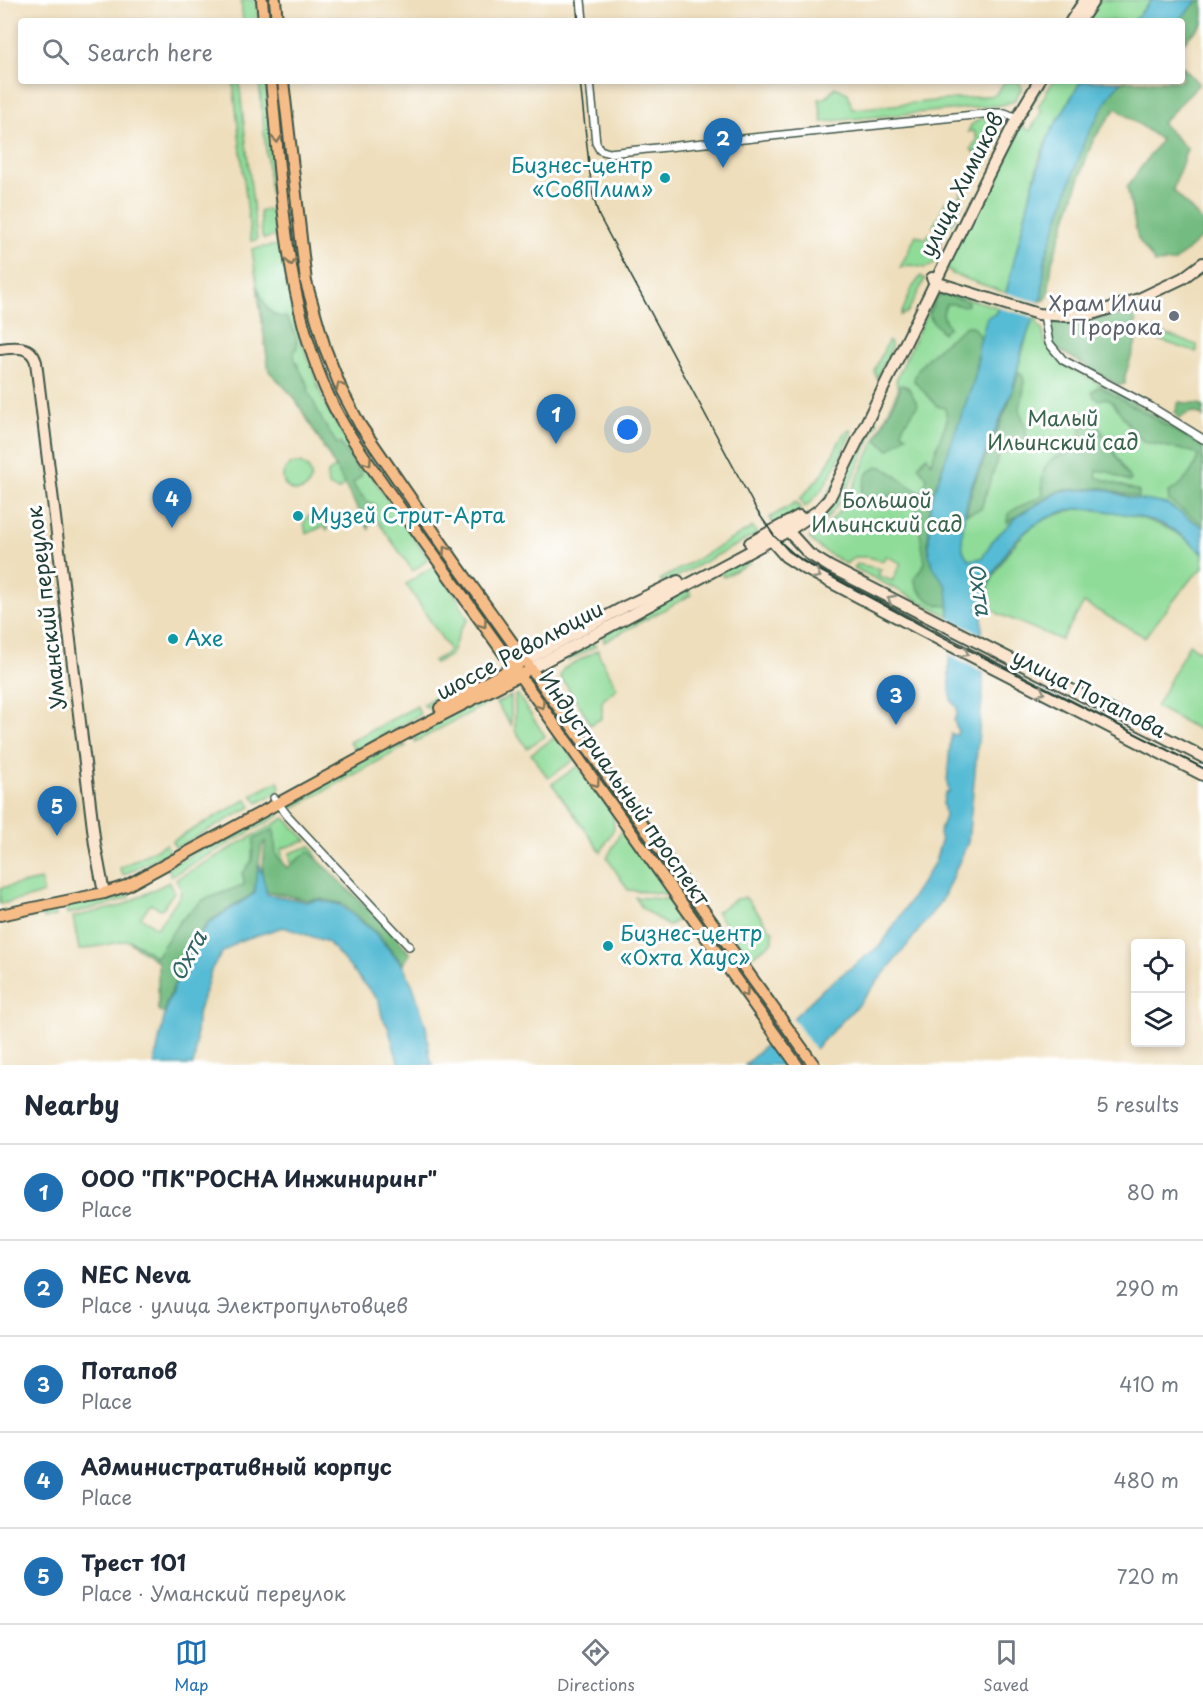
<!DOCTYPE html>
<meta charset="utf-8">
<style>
body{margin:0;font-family:"Playpen Sans",sans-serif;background:#f2f2f3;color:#1f2937}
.controls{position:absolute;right:18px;bottom:18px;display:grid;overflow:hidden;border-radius:6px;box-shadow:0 3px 9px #0003}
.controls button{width:54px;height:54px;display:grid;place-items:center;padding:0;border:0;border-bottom:2px solid #e0e1e3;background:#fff;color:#1f2937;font:30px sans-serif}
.you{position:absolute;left:628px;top:430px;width:21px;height:21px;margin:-15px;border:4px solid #fff;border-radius:50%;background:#1a73e8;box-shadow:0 0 0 9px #1a73e833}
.badge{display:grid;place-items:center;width:39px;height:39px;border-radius:50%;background:#1f6fb2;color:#fff;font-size:20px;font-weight:700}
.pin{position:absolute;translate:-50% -50px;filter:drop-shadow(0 2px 3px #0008)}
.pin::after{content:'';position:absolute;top:32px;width:21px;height:18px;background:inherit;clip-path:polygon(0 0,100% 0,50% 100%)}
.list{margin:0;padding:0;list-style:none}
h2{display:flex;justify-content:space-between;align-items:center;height:78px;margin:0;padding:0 24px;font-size:26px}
h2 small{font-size:20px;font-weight:400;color:#747a83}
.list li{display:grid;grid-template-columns:39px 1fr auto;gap:18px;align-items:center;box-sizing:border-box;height:96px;padding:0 24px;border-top:2px solid #e0e1e3}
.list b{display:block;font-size:22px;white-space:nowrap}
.list p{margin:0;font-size:20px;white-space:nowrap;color:#747a83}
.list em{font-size:20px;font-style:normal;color:#747a83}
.icon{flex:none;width:33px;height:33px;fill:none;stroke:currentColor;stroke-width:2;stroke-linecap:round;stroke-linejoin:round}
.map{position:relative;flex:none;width:1203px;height:1065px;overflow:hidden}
.search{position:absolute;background:#fff;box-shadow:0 3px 9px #0003;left:18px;right:18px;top:18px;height:66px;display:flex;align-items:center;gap:15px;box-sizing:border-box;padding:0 21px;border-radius:6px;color:#747a83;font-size:22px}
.sheet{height:558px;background:#fff}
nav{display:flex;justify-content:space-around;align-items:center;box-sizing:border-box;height:84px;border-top:2px solid #e0e1e3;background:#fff;font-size:16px;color:#747a83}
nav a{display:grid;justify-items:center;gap:3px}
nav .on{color:#1f6fb2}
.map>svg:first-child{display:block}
.green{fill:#8fdb98;stroke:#578c66;stroke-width:1.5}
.forest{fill:#73bb80;stroke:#497c5a;stroke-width:1.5}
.water{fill:#56bbd4;stroke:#3a7c84;stroke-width:1.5}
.pier{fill:#eedebc}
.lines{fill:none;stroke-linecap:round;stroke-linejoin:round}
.street-casing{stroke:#3e5548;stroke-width:10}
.secondary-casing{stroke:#3e5548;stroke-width:14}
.primary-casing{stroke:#3e5548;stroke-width:14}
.street{stroke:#fff;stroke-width:7}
.secondary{stroke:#fce5cf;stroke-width:10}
.primary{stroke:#f7bd88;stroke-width:10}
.tram{stroke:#1f3d34;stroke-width:1.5}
.oneway{stroke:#80775a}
.oneway2{stroke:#8e9182}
.culture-dot{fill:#0f9aa8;stroke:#fff;stroke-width:2}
.worship-dot{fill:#6b7280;stroke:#fff;stroke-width:2}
.labels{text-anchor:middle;stroke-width:6;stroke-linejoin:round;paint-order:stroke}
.culture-label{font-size:21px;fill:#0d838f;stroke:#fff;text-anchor:start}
.street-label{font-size:21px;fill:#1f3d34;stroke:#fff}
.worship-label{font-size:21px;fill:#5b616d;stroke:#fff;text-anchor:end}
.park-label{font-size:21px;fill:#3b644d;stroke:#fff}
.water-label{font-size:22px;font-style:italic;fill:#306364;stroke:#fff}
</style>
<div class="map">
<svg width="1203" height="1065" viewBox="0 0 1203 1065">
<rect width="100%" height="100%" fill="#fff"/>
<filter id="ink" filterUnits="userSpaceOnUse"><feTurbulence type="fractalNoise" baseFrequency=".0167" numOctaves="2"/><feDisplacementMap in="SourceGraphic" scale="12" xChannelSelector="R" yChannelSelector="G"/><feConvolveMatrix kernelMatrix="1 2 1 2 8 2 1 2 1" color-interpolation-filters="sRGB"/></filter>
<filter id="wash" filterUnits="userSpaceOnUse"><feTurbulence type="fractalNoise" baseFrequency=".008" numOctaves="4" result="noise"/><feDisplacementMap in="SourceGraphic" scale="24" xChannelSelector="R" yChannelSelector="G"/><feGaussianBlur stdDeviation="1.35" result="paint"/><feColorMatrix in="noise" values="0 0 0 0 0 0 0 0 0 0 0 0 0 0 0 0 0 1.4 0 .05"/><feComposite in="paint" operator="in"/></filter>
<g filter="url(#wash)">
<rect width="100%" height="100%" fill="#eedebc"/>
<g class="green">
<polygon points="241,0 256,0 258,21 243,21"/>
<polygon points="1097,0 1152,0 1133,21 1083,21"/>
<polygon points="233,81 239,81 257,240 251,241"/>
<polygon points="259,81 265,81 278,201 273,202 279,236 264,239 262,236 260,211 272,209"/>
<polygon points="1005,81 1019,81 1022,88 1014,101 1002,105 822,122 819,99 826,98 835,87 848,93 852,109 995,95"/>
<polygon points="1043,81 1046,81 1021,125 1030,131 1042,111 1038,107 1053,81 1081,81 1049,135 1039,159 1006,293 952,274 951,271 945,269 1018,124"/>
<path d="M 981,118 L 995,120 L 999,129 C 993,141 990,154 975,153 L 971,149 L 977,140 L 974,131 L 968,132 L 971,125 Z"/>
<polygon points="977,160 981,164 971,185 965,185"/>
<path d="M 961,192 C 965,203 954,226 943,230 L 933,227 L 946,201 L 955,205 Z"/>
<polygon points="930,233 940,238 941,248 933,265 925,268 910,265 900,268 916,235 926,239"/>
<polygon points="278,245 283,247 287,283 301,340 326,407 343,435 428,558 426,561 413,571 379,523 376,520 369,525 369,530 345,485 338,490 328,486 327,475 330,471 336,468 294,397 269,371 252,249"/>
<polygon points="921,276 925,279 907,313 901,315 912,288"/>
<polygon points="943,292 998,307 995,314 991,317 947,587 949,616 854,568 857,564 881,569 878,575 892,581 901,563 886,556 883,561 868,557 854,557 846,564 821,549 809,538 826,527 846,503 898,390 896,380 934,297"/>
<path d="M 1033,317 L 1037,319 L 1038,326 L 1042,328 L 1045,342 L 1051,352 L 1062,364 L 1121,395 L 1203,444 L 1203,527 L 1167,504 L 1130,498 L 1104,489 L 1061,491 L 1020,514 L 993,540 L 982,558 L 969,560 C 940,529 996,438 1007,405 C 1017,377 1023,346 1033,317 Z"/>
<polygon points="1147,328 1197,345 1197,351 1195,352 1150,337 1146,331"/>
<polygon points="888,341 891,343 891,349 877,378 874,371"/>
<path d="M 873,418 L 878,421 C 863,453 846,504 819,526 L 813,519 Z"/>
<path d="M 850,430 L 852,431 C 839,457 829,488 805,507 L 800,499 L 823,473 L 844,433 Z"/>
<circle cx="297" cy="477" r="14"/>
<polygon points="796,502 801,510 774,525 769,518"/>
<path d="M 1077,509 C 1121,510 1172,521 1203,554 L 1203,568 L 1190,580 L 1145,637 L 1084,603 L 1061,640 L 999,614 L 985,603 C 987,586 994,575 1003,560 C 1023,529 1041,517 1077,509 Z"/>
<path d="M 313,514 C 322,514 331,520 327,530 L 324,526 L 306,534 L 304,523 L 307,517 Z"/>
<polygon points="753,527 757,534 667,582 662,583 660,580"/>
<polygon points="745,558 750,563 723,577 721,573 728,566"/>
<polygon points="435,567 457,597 468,620 461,628 451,655 435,663 433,661 446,654 449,649 406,584 430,568"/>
<polygon points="689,590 691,595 604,642 603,636 631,618"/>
<polygon points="592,642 596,646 568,661 565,656"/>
<polygon points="1189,644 1203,653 1203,732 1156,707"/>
<polygon points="598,650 599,655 617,688 602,701 602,718 590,725 584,712 560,676 563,669"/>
<polygon points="443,692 444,696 443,701 432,709 425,706 423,704"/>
<polygon points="491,695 494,700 415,742 416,732"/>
<polygon points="515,695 518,695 545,736 527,748 515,730"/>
<polygon points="511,696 511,725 496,703"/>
<polygon points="417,706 420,715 356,750 349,742"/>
<polygon points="554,738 569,751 574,760 548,778 531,754"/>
<polygon points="397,743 406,746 286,812 288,802"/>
<polygon points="578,766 613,814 614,828 601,852 552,784"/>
<polygon points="278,781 280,787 278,792 258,803 252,795"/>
<polygon points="247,799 251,807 176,848 172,841"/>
<polygon points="270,812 274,812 280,815 171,876 168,867"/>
<polygon points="285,818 307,840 281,849 283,864 276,855 274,829 252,851 252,861 243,873 244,885 203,900 180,921 156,958 130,940 79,950 73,917 121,906 169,882 174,892 163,908 160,909 150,904 141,917 157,928 180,896 181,890 176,879"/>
<polygon points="623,828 669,894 628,890 607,858"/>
<polygon points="166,844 170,852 123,875 120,868"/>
<polygon points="311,846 319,861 309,851 291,865 290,853"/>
<polygon points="41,880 43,893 32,897 0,904 0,888"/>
<polygon points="127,890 130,897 107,905 67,914 65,905"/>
<polygon points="635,897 674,900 683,913 682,917 668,926 642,908"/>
<polygon points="746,898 773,932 773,941 750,958 716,912 736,899"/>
<polygon points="54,907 56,916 44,919 43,915 9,922 10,917"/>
</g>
<g class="forest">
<polygon points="1198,0 1203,0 1203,23 1182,44 1182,21 1178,21"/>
<polygon points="1182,66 1199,84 1162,123 1187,149 1173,190 1203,222 1203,236 1174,262 1155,263 1138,239 1127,187 1161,140 1116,108 1093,140 1084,165 1052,262 1048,296 1045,300 1039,302 1042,295 1045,258 1085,139 1112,91 1122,81 1182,81"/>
<path d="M 257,285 C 262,299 268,319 286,317 L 293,328 L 297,340 L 297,346 L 294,354 L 295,360 L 309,387 L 308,390 L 323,422 L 337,444 L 340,443 L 362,475 L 353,483 L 356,489 L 369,503 L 373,503 L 376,506 L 372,510 L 374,516 L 369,525 L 369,530 L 327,452 L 294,397 L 269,371 Z"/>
<path d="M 945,294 L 968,302 L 968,305 C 961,308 954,302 947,304 C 940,313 944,319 949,327 L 943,333 L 932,321 L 929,313 L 936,298 Z"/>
<path d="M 1133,315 L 1136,322 L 1131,338 L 1136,342 L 1125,376 L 1125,384 L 1119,385 L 1057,349 C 1050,340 1045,330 1055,322 Z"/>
<path d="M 966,326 L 972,326 L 981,337 C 977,351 977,366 974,380 L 931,500 L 928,542 L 929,555 L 947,587 L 949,606 C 933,607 918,594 914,579 L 925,563 L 920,533 L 920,511 C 913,508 909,501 904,498 C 891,492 876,498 863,501 L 859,499 L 867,473 L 879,466 C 896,471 905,488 922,492 L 927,478 L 918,466 L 927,456 L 931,463 L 947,420 L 945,408 L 937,406 L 914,381 C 916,362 951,338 966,326 Z"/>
<path d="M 1019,372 C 1030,381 1021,397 1019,409 C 1024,421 1034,443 1017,449 C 1010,451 1005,451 999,455 L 981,509 L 966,514 L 973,486 L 1007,408 Z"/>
<polygon points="902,385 908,387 918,405 903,426 902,432 907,435 889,450 876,439 900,390 899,386"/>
<path d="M 1099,386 L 1203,447 L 1203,524 L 1169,501 L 1168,492 C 1182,487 1194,470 1198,456 L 1193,452 L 1144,442 L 1134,432 L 1111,400 L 1106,398 L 1100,400 L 1095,398 L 1092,392 Z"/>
<path d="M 1179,402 L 1203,405 L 1203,419 L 1203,416 C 1192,410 1189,412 1179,419 L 1175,413 Z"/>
<path d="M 1090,412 L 1131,480 L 1129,482 L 1107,471 L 1097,471 L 1096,477 L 1135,490 L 1139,492 L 1139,497 L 1119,493 L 1104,488 L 1060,490 L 1007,522 L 1008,514 C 1019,504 1032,503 1043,495 C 1041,479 1041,462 1059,456 C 1066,453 1071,453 1078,449 C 1082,435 1078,423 1090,412 Z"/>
<polygon points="274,829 276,855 287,868 309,851 395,935 410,954 403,964 377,933 343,904 322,899 307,900 266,891 262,878 265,842 262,845 254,893 208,922 191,945 166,1004 164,1014 158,1010 158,962 129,942 139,945 156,957 180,921 203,900 244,885 243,873 252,861 254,839"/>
</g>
<g class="water">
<polygon points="1152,0 1198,0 1178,21 1133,21"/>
<path d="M 1081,81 L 1122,81 L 1112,92 L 1085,139 L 1045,258 L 1042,295 L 1023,346 L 1012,392 L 971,486 L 965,511 L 962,535 L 963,551 L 969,560 L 982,558 L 993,540 L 1020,514 L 1061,491 L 1104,489 L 1130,498 L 1167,504 L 1203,527 L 1203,554 C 1192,542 1177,531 1162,524 C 1146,517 1093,507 1076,509 C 1055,512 1035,523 1019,537 C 1007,548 993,573 987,588 C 985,595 985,603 982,610 L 983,690 L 968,842 L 942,900 L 909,943 L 858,1005 L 799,1065 L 745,1065 L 824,988 L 882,944 L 935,862 L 941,841 L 939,834 L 945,816 L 943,803 L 945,793 L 949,793 L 947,782 L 951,734 L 956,735 L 958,732 L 954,720 L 957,715 L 957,708 L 951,700 L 949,674 L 949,610 L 947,587 L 935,570 L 929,555 L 929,516 L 931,500 L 974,380 L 978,363 L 978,348 L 987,317 L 995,314 L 1006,293 L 1033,184 L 1049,135 Z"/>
<polygon points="260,865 267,894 307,902 318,900 341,905 375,933 403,966 413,986 426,1026 430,1058 433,1065 399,1065 388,1027 382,1017 379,1001 328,942 283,927 239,941 222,953 212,968 197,1017 195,1058 193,1065 154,1065 167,1004 192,945 209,923 255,893 256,877"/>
</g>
<g class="pier">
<polygon points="1003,292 1042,303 1036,318 995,307"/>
<polygon points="946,617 985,636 985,673 946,653"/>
<polygon points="791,1015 816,1051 803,1065 786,1065 767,1038"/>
</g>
</g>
<g filter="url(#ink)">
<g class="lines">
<defs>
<g id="street">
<polyline points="581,0 583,21"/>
<polyline points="590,81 596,143 600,150 609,153 993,113 1005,113 1017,118"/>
<polyline points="1044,315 1049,343 1063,360 1151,407 1203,439"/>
<polyline points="274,798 287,815 409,946"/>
</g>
<g id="secondary">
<polyline points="1071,21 1085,0"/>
<polyline points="1080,21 1094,0"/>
<polyline points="932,278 935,282 1038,314 1067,316 1092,314 1139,299 1183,278 1203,263"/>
<path d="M 0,349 C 16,347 31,345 36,362 L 95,845 L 104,893"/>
<polyline points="783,530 788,531 809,554 830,567 1203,757"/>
<polyline points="771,540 785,556 802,567 942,641 1203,775"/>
<polyline points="750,543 799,516"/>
<polyline points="526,660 626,606 678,581"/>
<polyline points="532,668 788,531 819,510 829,499 974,203 1017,118 1039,81"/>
</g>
<g id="primary">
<polyline points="262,0 264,21"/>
<polyline points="275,0 277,21"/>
<path d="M 271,81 C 282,187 284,301 330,399 C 345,431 366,459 386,488 L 797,1065"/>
<polyline points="283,81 306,282 325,348 342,391 360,425 454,561 814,1065"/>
<polyline points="440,708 518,665"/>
<polyline points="0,915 104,893 126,886 407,733 524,673"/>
</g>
</defs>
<use href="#street" class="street-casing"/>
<use href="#secondary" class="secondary-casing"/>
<use href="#primary" class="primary-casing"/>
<use href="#street" class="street"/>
<use href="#secondary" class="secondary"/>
<use href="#primary" class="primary"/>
<g class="tram">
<polyline points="576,0 578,21"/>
<polyline points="580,81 592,192 599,216 757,511 775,537 802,561 943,637 1203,768"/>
</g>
</g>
<defs><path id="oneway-chevron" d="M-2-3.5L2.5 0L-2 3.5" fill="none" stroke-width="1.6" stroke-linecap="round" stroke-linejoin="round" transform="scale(1.5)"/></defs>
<g class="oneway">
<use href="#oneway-chevron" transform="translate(277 139) rotate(84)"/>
<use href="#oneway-chevron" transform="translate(291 262) rotate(82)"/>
<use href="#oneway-chevron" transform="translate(340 386) rotate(-115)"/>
<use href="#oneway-chevron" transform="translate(368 462) rotate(55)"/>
<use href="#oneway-chevron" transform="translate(446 550) rotate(-125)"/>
<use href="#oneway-chevron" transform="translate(483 624) rotate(54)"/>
<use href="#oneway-chevron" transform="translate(541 705) rotate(55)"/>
<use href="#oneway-chevron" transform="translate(596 783) rotate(55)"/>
<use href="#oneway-chevron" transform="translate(745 993) rotate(55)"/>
</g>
<g class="oneway2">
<use href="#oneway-chevron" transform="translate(817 575) rotate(28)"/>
<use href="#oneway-chevron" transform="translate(891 599) rotate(-152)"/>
<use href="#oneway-chevron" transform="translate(965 653) rotate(27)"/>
<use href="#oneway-chevron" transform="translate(1041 692) rotate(27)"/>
</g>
</g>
<g class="culture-dot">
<circle cx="665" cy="178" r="6"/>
<circle cx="298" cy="516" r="6"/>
<circle cx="173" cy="639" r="6"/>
<circle cx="608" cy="946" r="6"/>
</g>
<circle class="worship-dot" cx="1174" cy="316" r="6"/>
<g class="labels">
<g class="culture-label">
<text x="653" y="173" text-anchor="end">Бизнес-центр<tspan x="653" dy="24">«СовПлим»</tspan></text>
<text x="310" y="523">Музей Стрит-Арта</text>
<text x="185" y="646">Ахе</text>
<text x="620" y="941">Бизнес-центр<tspan x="620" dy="24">«Охта Хаус»</tspan></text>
</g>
<g class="street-label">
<text transform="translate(962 185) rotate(-63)" y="7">улица Химиков</text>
<text transform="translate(47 608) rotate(-97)" y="7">Уманский переулок</text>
<text transform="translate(520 651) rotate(-28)" y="7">шоссе Революции</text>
<text transform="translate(1089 694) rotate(27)" y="7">улица Потапова</text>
<text transform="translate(624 789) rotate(55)" y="7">Индустриальный проспект</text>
</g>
<g class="worship-label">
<text x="1162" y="311">Храм Илии<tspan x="1162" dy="24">Пророка</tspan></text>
</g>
<g class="park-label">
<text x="1063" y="426">Малый<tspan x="1063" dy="24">Ильинский сад</tspan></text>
<text x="887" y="508">Большой<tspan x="887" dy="24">Ильинский сад</tspan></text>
</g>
<g class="water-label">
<text transform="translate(980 589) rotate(81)" y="8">Охта</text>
<text transform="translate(188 956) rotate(-62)" y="8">Охта</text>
</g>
</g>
</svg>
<div class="controls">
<button><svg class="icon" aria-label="locate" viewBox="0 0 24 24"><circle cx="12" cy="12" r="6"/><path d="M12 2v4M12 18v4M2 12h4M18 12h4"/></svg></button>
<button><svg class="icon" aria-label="layers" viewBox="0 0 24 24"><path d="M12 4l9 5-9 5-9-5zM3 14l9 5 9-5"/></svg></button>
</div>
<div class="you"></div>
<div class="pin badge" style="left:556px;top:444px">1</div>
<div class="pin badge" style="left:723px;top:168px">2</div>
<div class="pin badge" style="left:896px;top:725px">3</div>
<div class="pin badge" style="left:172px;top:528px">4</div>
<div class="pin badge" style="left:57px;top:836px">5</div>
<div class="search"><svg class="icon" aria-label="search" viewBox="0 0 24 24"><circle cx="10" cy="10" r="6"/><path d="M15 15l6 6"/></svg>Search here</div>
</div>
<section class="sheet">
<h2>Nearby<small>5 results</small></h2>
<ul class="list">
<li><span class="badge">1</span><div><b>ООО &quot;ПК&quot;РОСНА Инжиниринг&quot;</b><p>Place</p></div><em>80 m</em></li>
<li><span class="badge">2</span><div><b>NEC Neva</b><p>Place · улица Электропультовцев</p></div><em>290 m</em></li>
<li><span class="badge">3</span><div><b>Потапов</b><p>Place</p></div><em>410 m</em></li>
<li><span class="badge">4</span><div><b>Административный корпус</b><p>Place</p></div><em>480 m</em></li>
<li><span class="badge">5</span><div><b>Трест 101</b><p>Place · Уманский переулок</p></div><em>720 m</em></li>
</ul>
</section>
<nav>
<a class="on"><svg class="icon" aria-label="map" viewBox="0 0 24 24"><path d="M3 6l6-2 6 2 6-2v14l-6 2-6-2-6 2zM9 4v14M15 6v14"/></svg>Map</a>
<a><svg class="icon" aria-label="directions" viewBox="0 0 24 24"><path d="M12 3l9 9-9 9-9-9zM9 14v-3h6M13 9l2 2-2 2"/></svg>Directions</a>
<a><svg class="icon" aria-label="saved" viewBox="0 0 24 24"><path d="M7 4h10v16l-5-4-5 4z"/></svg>Saved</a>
</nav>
